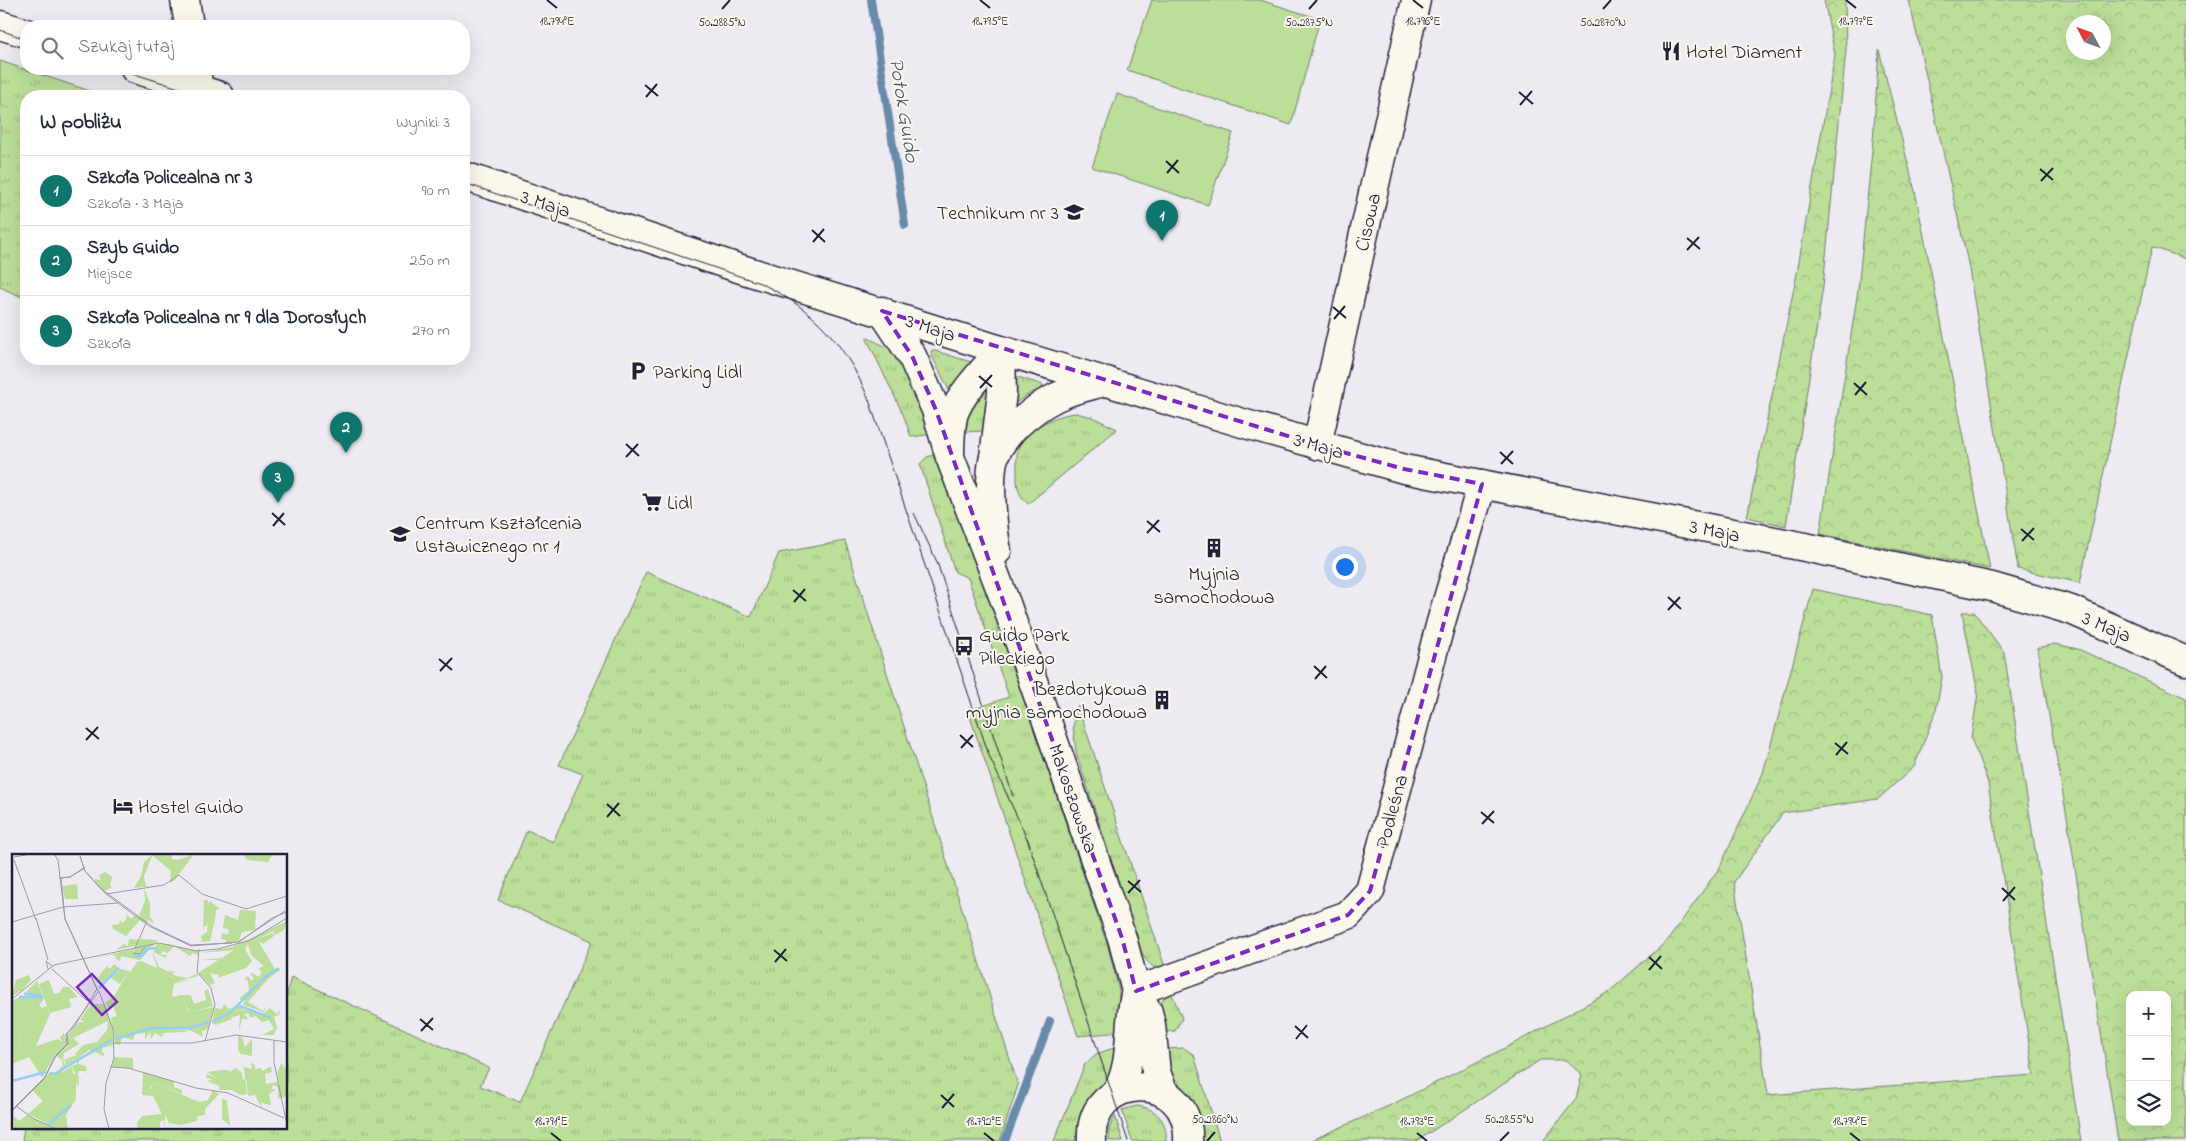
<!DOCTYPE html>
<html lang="pl">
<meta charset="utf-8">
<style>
body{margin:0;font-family:"Indie Flower",sans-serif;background:#f2f2f3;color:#1f2937}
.controls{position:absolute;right:15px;bottom:15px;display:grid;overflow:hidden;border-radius:10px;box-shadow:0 5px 20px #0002}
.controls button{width:45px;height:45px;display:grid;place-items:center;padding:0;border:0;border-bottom:1px solid #e0e1e3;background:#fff;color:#1f2937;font:25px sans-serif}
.compass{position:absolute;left:2066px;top:15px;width:45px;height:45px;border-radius:50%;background:#fff;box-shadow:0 5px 20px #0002;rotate:311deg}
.you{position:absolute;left:1344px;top:566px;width:18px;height:18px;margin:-12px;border:4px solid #fff;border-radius:50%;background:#1a73e8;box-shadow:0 0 0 8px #1a73e833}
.badge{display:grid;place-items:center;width:32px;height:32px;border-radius:50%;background:#0f766e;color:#fff;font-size:16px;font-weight:700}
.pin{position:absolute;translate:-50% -41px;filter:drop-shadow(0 1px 2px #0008)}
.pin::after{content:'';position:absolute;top:26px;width:18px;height:15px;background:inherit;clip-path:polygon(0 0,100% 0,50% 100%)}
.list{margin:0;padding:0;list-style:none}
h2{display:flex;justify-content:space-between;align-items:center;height:65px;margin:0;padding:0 20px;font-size:21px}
h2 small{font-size:16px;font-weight:400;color:#747a83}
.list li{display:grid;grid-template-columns:32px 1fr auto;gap:15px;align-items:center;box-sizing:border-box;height:70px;padding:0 20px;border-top:1px solid #e0e1e3}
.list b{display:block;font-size:19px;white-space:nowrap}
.list p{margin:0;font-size:16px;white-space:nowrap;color:#747a83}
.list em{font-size:16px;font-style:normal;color:#747a83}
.icon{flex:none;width:28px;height:28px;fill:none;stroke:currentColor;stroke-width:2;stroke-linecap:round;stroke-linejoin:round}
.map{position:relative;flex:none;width:2186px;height:1141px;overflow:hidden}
.search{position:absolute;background:#fff;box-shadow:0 5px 20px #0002;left:20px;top:20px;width:450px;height:55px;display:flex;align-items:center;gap:12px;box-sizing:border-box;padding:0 18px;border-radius:20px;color:#747a83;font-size:19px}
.panel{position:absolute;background:#fff;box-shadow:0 5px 20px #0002;left:20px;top:90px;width:450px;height:275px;border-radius:20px}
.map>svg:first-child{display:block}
.grass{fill:url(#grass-tufts);stroke:#6e806a}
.forest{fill:url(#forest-crowns);stroke:#6e806a;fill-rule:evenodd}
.pitch{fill:#bbde98;stroke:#6e806a}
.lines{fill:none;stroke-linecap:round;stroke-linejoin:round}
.stream{stroke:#678aab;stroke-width:8}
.minor-casing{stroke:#22223b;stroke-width:31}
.tertiary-casing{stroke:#22223b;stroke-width:31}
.secondary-casing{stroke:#22223b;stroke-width:31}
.minor{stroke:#fbf7ec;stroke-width:28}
.tertiary{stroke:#fbf7ec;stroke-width:28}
.secondary{stroke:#fbf7ec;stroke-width:28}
.tram{stroke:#22223b;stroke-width:1}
.marked{fill:none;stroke:#7b2cbf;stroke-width:4;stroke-dasharray:10 6;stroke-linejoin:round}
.ticks{fill:none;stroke:#22223b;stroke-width:2}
.labels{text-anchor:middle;stroke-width:4;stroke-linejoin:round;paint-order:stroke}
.poi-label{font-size:20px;fill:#22223b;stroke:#fbf7ec;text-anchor:start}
.street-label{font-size:20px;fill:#22223b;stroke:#fbf7ec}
.water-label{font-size:21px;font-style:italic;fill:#445673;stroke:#fbf7ec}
.inset-river{fill:none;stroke:#95cff5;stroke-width:2.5}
.inset-road{fill:none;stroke:#9c9aa9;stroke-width:1}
.view{fill:#7b2cbf;fill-opacity:0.15;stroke:#7b2cbf;stroke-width:2.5}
.inset-edge{fill:none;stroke:#22223b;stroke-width:2.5}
.ticks-label{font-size:12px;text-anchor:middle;fill:#22223b;stroke:#fbf7ec;stroke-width:4;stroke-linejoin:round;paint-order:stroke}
</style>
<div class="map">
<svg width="2186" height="1141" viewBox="0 0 2186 1141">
<defs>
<pattern id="grass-tufts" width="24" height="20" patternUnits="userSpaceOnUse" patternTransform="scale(1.25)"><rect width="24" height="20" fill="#bbde98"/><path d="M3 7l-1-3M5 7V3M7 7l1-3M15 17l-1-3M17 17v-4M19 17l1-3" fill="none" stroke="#a0be84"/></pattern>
<pattern id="forest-crowns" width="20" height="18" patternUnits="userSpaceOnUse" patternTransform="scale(1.25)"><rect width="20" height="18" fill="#bbde98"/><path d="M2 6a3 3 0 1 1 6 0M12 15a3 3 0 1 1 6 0" fill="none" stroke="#a0be84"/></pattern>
</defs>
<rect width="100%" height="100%" fill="#edeaf2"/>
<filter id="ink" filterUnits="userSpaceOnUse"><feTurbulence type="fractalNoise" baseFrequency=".02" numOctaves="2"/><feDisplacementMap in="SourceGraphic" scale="10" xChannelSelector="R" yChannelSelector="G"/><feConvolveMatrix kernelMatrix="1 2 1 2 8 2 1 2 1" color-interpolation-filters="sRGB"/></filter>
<g filter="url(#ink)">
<g class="grass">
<polygon points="0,61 105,96 26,96 26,299 0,287"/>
<polygon points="866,337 897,352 934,434 911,437 903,414"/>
<polygon points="932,350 971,362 972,364 950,392 931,354"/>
<polygon points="1015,376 1043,385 1045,387 1029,394 1014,404"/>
<polygon points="987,387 989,389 984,431 963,432 966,413"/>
<path d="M 1076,413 L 1092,417 L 1117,429 L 1028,504 C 1017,493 1017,487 1017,472 C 1017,465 1016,456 1018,449 C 1024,429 1058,414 1076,413 Z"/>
<polygon points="940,453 1108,947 1119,990 1120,1032 1078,1036 968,711 1009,697 968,578 955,572 920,464 927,457"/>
<polygon points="845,541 1018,1085 1000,1141 22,1141 24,1127 286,1127 286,998 291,977 489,1068 480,1086 520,1102 592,941 498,900 527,830 553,842 583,774 559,765 646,572 751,617 779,553"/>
<path d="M 1078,706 L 1166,970 C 1153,970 1146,962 1141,951 L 1076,752 L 1073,726 Z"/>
<path d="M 1171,992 L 1182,1018 L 1175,1031 L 1165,1032 C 1162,1015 1154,1002 1171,992 Z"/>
<polygon points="1120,1046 1107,1082 1093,1095 1083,1112 1075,1141 1054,1141 1085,1064 1096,1054"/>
<polygon points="1184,1048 1194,1055 1220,1141 1197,1141 1187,1100 1170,1075 1166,1049"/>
<path d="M 1137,1106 C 1156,1108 1168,1121 1166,1141 L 1132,1141 L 1122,1110 Z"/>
<polygon points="1115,1116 1123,1141 1109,1141 1109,1129"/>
</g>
<g class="forest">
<polygon points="1824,0 1845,0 1846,50 1823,287 1786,526 1747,517 1796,278 1835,55"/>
<path d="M 1909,0 L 2186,0 L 2186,259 L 2152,247 L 2080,583 L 2018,569 L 1968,263 ZM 2074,22 L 2104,22 L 2104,52 L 2074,52 Z"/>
<polygon points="1879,50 1915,191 1990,569 1820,534 1858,290 1873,141"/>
<polygon points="1813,589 1932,615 1942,677 1936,711 1914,767 1878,799 1783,813 1734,882 1768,1095 2034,1075 1988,783 1971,738 1978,693 1962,612 1974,612 2004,652 2081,1141 1543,1141 1576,1099 1582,1075 1566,1060 1540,1060 1417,1141 1310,1141 1393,1104 1511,1045 1609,992 1668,940 1720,867 1763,773"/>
<path d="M 2055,644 L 2078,649 L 2186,698 L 2186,1141 L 2118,1141 L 2067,817 L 2037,648 ZM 2130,995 L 2167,995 L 2167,1122 L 2130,1122 Z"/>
</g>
<g class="pitch">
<polygon points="1152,0 1260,0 1320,19 1291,125 1127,70"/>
<polygon points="1117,94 1233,133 1208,205 1092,167"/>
</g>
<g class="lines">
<g class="stream">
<polyline points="871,0 905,225"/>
<polyline points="1005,1141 1050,1021"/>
</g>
<defs>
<g id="minor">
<polyline points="185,0 189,26"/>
<polyline points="196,69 199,90"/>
<polyline points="1317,445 1416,0"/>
<polyline points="1136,991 1348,915 1370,891 1441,622 1482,484"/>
</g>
<g id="tertiary">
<polyline points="0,25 26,33"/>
<polyline points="135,69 220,96"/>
<polyline points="464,176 738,268 1001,350 1002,393 994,457"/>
<polyline points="882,311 912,356 936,410 949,454"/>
</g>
<g id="secondary">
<path d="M 997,551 C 993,531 987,473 995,455 C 1005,430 1041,402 1066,393 C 1079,388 1094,385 1107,381"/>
<path d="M 1117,1092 C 1135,1059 1126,1026 1136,991"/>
<path d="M 1164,1093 L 1156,1072 L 1151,1025 L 1148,1012 L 1136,991 L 1122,938 L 1007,606 L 950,457 C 950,443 950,427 954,413 C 962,391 986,368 1001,350 L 1249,425 L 1404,469 L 1805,547 L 1992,587 L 2071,610 L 2186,661"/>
<path d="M 1092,1141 C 1087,1071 1192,1068 1188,1141"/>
</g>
</defs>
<use href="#minor" class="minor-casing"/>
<use href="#tertiary" class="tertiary-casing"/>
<use href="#secondary" class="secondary-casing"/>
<use href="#minor" class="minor"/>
<use href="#tertiary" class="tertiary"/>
<use href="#secondary" class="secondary"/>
<g class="tram">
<polyline points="0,30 26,39"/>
<polyline points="119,69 204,96"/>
<path d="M 464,183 L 760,283 C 815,309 846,345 869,400 L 990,758 L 1030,845"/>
<polyline points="914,513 937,562 1013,796"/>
<polyline points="1027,838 1128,1141"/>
</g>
</g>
</g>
<path class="marked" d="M 882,311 L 1317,445 L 1404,469 L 1482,484 L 1370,891 L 1348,915 L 1136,991 L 1122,938 L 936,410 L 912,356 Z"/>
<path class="ticks" d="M 547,0 L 557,8M 980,0 L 990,8M 1413,0 L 1423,8M 1846,0 L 1856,8M 722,9 L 730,0M 1309,9 L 1317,0M 1603,9 L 1611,0M 645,85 L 658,96M 1519,92 L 1533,104M 646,97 L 657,84M 1520,105 L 1532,91M 1166,161 L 1179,173M 2040,169 L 2053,180M 1167,173 L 1178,160M 2041,181 L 2053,168M 812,230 L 825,242M 1687,238 L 1700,249M 813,242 L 824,229M 1687,250 L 1699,237M 1333,307 L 1346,318M 1334,319 L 1345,306M 979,376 L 992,387M 1854,383 L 1867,395M 980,388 L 992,375M 1855,395 L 1866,382M 626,444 L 639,456M 1500,452 L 1513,464M 626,457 L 638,444M 1501,464 L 1513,451M 272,513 L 285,525M 1147,521 L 1160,532M 273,526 L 284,513M 2021,529 L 2034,540M 1147,533 L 1159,520M 2022,541 L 2034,528M 793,590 L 806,601M 1668,597 L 1681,609M 794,602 L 805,589M 1668,610 L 1680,597M 439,659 L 452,670M 1314,666 L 1327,678M 440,671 L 452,658M 1315,679 L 1326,666M 86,728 L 99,739M 960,735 L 973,747M 86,740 L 98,727M 1835,743 L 1848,754M 961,748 L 973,735M 1836,755 L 1847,742M 607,804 L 620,816M 1481,812 L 1494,823M 607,817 L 619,803M 1482,824 L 1494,811M 1128,881 L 1141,892M 2002,888 L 2015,900M 1128,893 L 1140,880M 2003,901 L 2015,887M 774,950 L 787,961M 1649,957 L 1662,969M 775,962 L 786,949M 1649,970 L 1661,956M 420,1019 L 433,1030M 1295,1026 L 1308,1038M 421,1031 L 433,1018M 1296,1039 L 1307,1025M 941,1095 L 954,1107M 942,1108 L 954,1094M 551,1133 L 561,1141M 984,1133 L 994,1141M 1417,1133 L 1427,1141M 1850,1133 L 1860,1141M 1207,1141 L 1215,1132M 1500,1141 L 1509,1132"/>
<defs>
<symbol id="restaurant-bare" viewBox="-9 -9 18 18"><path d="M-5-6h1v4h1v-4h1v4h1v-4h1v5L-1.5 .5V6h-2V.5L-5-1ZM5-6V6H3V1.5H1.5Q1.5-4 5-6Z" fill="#22223b" stroke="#fbf7ec" stroke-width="2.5" paint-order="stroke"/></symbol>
<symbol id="school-bare" viewBox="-9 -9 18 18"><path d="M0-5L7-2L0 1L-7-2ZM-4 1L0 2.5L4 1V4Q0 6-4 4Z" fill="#22223b" stroke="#fbf7ec" stroke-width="2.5" paint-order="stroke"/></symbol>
<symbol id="parking-bare" viewBox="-9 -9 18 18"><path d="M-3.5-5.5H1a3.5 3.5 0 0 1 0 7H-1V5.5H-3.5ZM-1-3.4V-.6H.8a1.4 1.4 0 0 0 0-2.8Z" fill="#22223b" stroke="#fbf7ec" stroke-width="2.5" paint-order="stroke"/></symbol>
<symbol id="supermarket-bare" viewBox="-9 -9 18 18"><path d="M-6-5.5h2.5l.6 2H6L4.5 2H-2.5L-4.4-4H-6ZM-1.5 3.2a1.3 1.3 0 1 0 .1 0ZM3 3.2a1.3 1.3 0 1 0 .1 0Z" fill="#22223b" stroke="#fbf7ec" stroke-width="2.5" paint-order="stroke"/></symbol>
<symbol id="building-bare" viewBox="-9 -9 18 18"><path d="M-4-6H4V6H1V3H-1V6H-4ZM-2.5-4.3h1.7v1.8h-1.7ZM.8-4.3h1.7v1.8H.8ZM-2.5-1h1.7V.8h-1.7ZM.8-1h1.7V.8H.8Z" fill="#22223b" stroke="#fbf7ec" stroke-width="2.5" paint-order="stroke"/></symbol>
<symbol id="bus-bare" viewBox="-9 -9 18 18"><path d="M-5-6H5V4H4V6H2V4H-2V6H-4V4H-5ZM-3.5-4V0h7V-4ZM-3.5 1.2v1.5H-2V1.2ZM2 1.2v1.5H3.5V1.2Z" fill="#22223b" stroke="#fbf7ec" stroke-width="2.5" paint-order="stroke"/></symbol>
<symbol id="hotel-bare" viewBox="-9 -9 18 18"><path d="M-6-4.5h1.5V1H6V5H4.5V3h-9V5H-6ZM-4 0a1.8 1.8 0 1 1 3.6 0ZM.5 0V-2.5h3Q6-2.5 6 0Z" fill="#22223b" stroke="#fbf7ec" stroke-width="2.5" paint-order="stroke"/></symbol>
</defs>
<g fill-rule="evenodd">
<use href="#restaurant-bare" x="1657" y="37" width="28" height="28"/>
<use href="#school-bare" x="1060" y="198" width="28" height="28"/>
<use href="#parking-bare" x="624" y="357" width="28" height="28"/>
<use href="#supermarket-bare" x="638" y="488" width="28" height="28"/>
<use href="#school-bare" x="386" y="520" width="28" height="28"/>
<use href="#building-bare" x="1200" y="534" width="28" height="28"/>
<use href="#bus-bare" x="950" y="632" width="28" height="28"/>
<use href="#building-bare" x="1148" y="686" width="28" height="28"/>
<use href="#hotel-bare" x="109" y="792" width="28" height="28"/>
</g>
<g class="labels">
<g class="poi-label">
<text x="1686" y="58">Hotel Diament</text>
<text x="1059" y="219" text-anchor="end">Technikum nr 3</text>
<text x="653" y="378">Parking Lidl</text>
<text x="667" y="509">Lidl</text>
<text x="415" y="529">Centrum Kształcenia<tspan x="415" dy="23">Ustawicznego nr 1</tspan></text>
<text x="1214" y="580" text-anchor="middle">Myjnia<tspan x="1214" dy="23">samochodowa</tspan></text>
<text x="979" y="641">Guido Park<tspan x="979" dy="23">Pileckiego</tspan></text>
<text x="1147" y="695" text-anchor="end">Bezdotykowa<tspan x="1147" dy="23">myjnia samochodowa</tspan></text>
<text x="138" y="813">Hostel Guido</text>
</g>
<g class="street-label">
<text transform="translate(546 203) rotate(18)" y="7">3 Maja</text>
<text transform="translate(1367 222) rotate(-77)" y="7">Cisowa</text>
<text transform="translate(931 327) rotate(18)" y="7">3 Maja</text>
<text transform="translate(1319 445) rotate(16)" y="7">3 Maja</text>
<text transform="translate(1715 530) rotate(11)" y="7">3 Maja</text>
<text transform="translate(2107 626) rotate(23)" y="7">3 Maja</text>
<text transform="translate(1074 798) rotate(71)" y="7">Makoszowska</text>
<text transform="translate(1391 811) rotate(-75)" y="7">Podleśna</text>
</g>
<g class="water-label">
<text transform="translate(905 110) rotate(81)" y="7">Potok Guido</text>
</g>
</g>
<g transform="translate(12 854)">
<rect width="275" height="275" fill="#edeaf2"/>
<path d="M 141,0 L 132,22 L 134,32 L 141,32 L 122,34 L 129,22 L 132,8 ZM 93,18 L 100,23 L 98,33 L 101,33 L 92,37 L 83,27 L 83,25 L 89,26 L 87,21 ZM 65,30 L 66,45 L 53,45 L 50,32 ZM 132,34 L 138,49 L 138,64 L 140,64 L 142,70 L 135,65 L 136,70 L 128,66 L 114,82 L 101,75 L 100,71 L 107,70 L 108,66 L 111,69 L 115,63 L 113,59 L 119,65 L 122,62 L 130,63 L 127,61 L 133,47 ZM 275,67 L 272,76 L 263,81 L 261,78 L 267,74 L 240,88 L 260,79 L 262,82 L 251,90 L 247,87 L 248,90 L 263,115 L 269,115 L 256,125 L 236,148 L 251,157 L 254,152 L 252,158 L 231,151 L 234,143 L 229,148 L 228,144 L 237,136 L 236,127 L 232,125 L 236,122 L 240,127 L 242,124 L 238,120 L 240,119 L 247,123 L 250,118 L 246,115 L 252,112 L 239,101 L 236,90 L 233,95 L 240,107 L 234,114 L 206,124 L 207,121 L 198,119 L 203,129 L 198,131 L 186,119 L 206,106 L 187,106 L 210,104 L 222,96 L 188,99 L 220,93 ZM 135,71 L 129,85 L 146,86 L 128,106 L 109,102 L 108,107 L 103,104 L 105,102 L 99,101 L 83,104 L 122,95 L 120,102 L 125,89 L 123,92 L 103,96 L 112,90 L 116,92 L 117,85 L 128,86 ZM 145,90 L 155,90 L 186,97 L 186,101 L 180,99 L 178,102 L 162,92 L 156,99 L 150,97 L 149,101 L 155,101 L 153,104 L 142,98 L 142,101 L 147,113 L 157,118 L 160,115 L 158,118 L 163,117 L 160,120 L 164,122 L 175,124 L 185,120 L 187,122 L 166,127 L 157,121 L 155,125 L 162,126 L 160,143 L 170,141 L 180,171 L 181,158 L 188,156 L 183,165 L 197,166 L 196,172 L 152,178 L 150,183 L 143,179 L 139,185 L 138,178 L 133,186 L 133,179 L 123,180 L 110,183 L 105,191 L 99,164 L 105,162 L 101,151 L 95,153 L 125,108 L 129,107 L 145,114 L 141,100 ZM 51,133 L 57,133 L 66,143 L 57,145 L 59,153 L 38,159 L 31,141 L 47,139 ZM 212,150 L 217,155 L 227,151 L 233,155 L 223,156 L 217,161 L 220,165 L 204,171 L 200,169 L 203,154 L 210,155 ZM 88,191 L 91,196 L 82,197 L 92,199 L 92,202 L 83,198 L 67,206 L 67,210 L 74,212 L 75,217 L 67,217 L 65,223 L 60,212 L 66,210 L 63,207 L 54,212 L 53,207 L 66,205 ZM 269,209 L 275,217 L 275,242 L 266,245 L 266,233 L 261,231 L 259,236 L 262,235 L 263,236 L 257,240 L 259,251 L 253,250 L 249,248 L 243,215 L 249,214 L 250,217 L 259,212 L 260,218 L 253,220 L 254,230 L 265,228 L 268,231 L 265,220 ZM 232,213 L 240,215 L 241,224 L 233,225 L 235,240 L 228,241 L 231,238 L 228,229 L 229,219 L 231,226 L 233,224 ZM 209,216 L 218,216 L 214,222 L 206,225 L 209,229 L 194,227 L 205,224 L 195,218 ZM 210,244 L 215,247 L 218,272 L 210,265 Z" fill="#bbde98"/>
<path d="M 159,0 L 160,5 L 166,6 L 182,0 L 159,31 L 162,27 L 158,29 L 159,17 L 140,1 ZM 192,46 L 196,46 L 196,50 L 198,47 L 208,55 L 204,56 L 203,66 L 196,67 L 195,72 L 192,72 L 191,77 ZM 117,117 L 141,124 L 155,125 L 156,121 L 167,127 L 182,125 L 163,129 L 158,138 L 161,144 L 170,141 L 176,159 L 181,158 L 182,164 L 188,156 L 202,153 L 196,175 L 190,177 L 191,183 L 178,176 L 172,178 L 151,179 L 150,183 L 150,178 L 152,177 L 176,176 L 176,166 L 165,174 L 140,175 L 123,180 L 121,186 L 110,183 L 108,191 L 103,190 L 99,164 L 105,162 L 101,151 L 96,154 L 93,149 L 102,142 ZM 17,121 L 19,126 L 10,136 L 0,142 L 4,126 ZM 25,127 L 32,145 L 27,151 L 30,154 L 35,152 L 38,160 L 24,192 L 46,185 L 50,188 L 48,183 L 52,179 L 55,189 L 42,202 L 30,224 L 17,203 L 0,210 L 0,199 L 9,195 L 8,171 L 13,169 L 4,145 L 11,142 L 24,142 L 13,139 ZM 79,150 L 93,150 L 100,173 L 101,191 L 90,194 L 90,200 L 77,196 L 65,205 L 51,207 L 54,212 L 49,219 L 60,212 L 61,220 L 64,220 L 70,226 L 66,224 L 67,232 L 64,229 L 64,245 L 54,261 L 56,275 L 46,275 L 16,260 L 31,247 L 21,237 L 38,218 L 43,219 L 51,212 L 50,206 L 44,202 L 56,192 L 54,183 L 66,169 L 73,167 L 68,166 ZM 96,167 L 95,176 L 85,188 L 71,191 L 63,200 L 65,201 L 51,206 L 52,199 L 67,190 L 61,184 ZM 258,154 L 265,160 L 268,155 L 267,161 L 262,163 L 265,173 L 262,181 L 250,181 L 262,175 L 257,166 L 250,168 L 244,162 L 238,164 L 237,160 L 232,159 L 236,165 L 230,165 L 227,177 L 228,161 L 217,164 L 217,160 L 226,155 L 252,159 ZM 226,182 L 230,183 L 233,193 L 240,185 L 240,202 L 229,200 L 226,196 ZM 232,210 L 228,229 L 232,238 L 228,241 L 220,236 L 207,236 L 208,232 L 196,228 L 209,227 L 194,224 L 195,220 L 207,225 L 224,214 L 230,219 ZM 142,229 L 187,248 L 196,246 L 201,236 L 207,240 L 193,255 L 193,261 L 186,262 L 185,267 L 169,271 L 157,269 L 153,261 L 153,275 L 152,266 L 148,268 L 148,275 L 126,275 L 125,269 L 130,262 L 150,260 L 138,236 ZM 15,261 L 44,275 L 2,275 L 2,262 L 7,267 Z" fill="#bbde98" fill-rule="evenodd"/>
<path d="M 203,66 L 198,87 L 190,88 L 189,82 L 195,78 L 196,67 Z" fill="#bbde98"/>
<path d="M 231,0 L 261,0 L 256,8 L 235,6 ZM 228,56 L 244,57 L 243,76 L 230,78 L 227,87 L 214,90 L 214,86 L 209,85 L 210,79 L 216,81 L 217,75 L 224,77 ZM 102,110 L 107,114 L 92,129 L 87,128 L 86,123 L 95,112 L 98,115 ZM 108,115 L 117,117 L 108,130 L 99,124 ZM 37,126 L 42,140 L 31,141 L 27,130 ZM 196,135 L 201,152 L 177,159 L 170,141 L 179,141 L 182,150 L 194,146 L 192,137 ZM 4,145 L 14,169 L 8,171 L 9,195 L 0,199 L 0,147 ZM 102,203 L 121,204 L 121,215 L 100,213 ZM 239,209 L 242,210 L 245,220 L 250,255 L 243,241 L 236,242 L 234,225 L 241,223 ZM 131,218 L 162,227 L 162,233 L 170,236 L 170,240 L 142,229 L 138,234 L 141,242 L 130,241 Z" fill="#bbde98"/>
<path d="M 213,61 L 226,66 L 224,77 L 211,74 Z" fill="#bbde98"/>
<path class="inset-river" d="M 121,102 L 130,102 L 135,95 L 145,94M 87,134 L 107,114M 12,140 L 30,141M 7,143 L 31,143M 228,152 L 259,164M 200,168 L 219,158 L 253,123 L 267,114M 103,185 L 139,174 L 178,174 L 197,168M 38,219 L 43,220 L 99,186M 0,227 L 34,218M 37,270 L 59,251"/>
<path class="inset-road" d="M 42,0 L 46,6 L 53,65 L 86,137M 68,2 L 73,17 L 88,34 L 141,73 L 179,91 L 220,89M 68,2 L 73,17 L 94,40 L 137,72 L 179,92 L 227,88 L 260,64 L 275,58M 2,3 L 19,0M 2,6 L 24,66M 47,24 L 58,23 L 73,14M 49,24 L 58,23 L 73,13M 94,40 L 152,31 L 167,21 L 190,40 L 234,55 L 275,42M 24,64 L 36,106M 0,68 L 51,53 L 106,49M 226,88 L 273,57M 123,94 L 134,69M 187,95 L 185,118 L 199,134 L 203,151 L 193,187M 121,99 L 128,100 L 133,93M 36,115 L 34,107 L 41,113M 40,115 L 74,146 L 80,146M 0,145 L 42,111 L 147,89 L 185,97 L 206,95 L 239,86 L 275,64M 262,187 L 262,208 L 275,271M 101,189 L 180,189 L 224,181 L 275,188M 99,213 L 116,214 L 184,234 L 216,239 L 272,264M 4,252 L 22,265 L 45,275M 0,256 L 33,223 L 44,202 L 56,190 L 55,180 L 87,137 L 101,175 L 102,204 L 94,229 L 92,255 L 97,275M 0,257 L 32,225 L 43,202 L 55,190 L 54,180 L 62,173 L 85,135 L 53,65 L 49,24"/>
<path class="view" d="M 80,120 L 105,148 L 90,161 L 65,133 Z"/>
<rect width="275" height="275" class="inset-edge"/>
</g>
<g class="ticks-label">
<text x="990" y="25">18.795°E</text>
<text x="557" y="25">18.794°E</text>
<text x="1423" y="25">18.796°E</text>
<text x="1856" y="25">18.797°E</text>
<text x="722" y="26">50.2885°N</text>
<text x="1309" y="26">50.2875°N</text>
<text x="1603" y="26">50.2870°N</text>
<text x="1215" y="1123">50.2860°N</text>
<text x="1509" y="1123">50.2855°N</text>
<text x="551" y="1125">18.791°E</text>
<text x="984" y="1125">18.792°E</text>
<text x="1417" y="1125">18.793°E</text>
<text x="1850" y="1125">18.794°E</text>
</g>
</svg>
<div class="controls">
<button>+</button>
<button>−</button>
<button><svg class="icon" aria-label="layers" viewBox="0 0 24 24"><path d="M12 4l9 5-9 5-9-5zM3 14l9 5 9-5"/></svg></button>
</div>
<svg class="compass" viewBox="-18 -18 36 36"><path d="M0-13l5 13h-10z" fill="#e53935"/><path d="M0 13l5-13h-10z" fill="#747a83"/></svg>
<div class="you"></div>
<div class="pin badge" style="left:1162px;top:241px">1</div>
<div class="pin badge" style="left:346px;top:453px">2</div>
<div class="pin badge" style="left:278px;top:503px">3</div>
<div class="search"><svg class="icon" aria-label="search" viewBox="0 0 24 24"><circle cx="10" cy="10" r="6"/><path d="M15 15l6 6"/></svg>Szukaj tutaj</div>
<section class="panel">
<h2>W pobliżu<small>Wyniki: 3</small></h2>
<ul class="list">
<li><span class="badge">1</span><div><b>Szkoła Policealna nr 3</b><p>Szkoła · 3 Maja</p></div><em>90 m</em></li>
<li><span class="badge">2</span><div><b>Szyb Guido</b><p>Miejsce</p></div><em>250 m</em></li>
<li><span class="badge">3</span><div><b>Szkoła Policealna nr 9 dla Dorosłych</b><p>Szkoła</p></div><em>270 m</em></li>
</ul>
</section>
</div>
